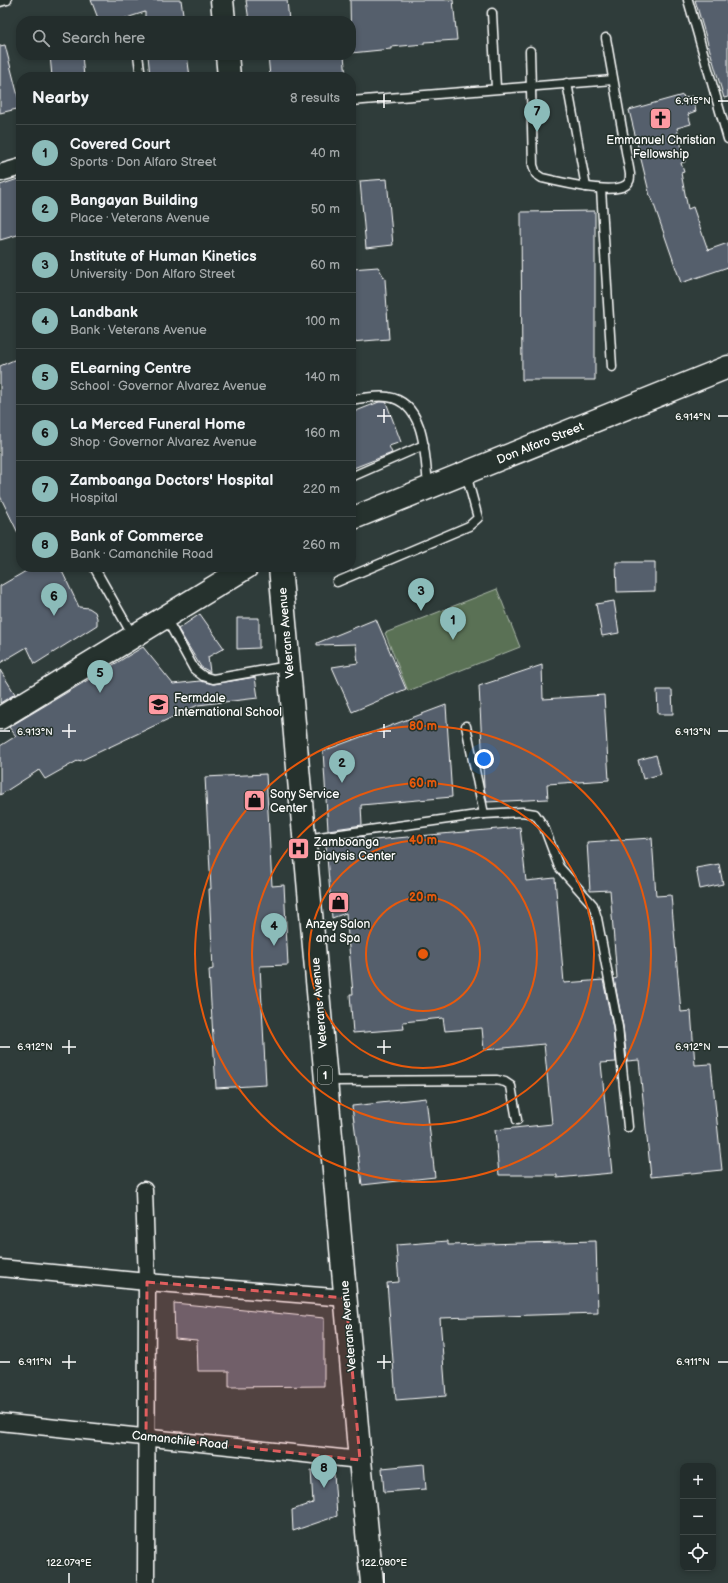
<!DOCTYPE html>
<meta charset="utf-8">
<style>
body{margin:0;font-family:"Balsamiq Sans",sans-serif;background:#2b3534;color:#f1f3f6}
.controls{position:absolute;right:12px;bottom:12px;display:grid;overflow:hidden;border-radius:8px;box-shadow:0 2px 6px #0003}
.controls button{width:36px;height:36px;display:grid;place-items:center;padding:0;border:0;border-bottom:1px solid #404948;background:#232d2c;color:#f1f3f6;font:20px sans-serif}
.you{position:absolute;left:484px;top:759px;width:14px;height:14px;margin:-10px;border:3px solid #fff;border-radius:50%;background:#1a73e8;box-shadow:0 0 0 6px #1a73e833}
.badge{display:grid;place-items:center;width:26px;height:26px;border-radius:50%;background:#8bbbb9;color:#111;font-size:13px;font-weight:700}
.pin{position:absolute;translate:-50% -33px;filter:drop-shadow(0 1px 2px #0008)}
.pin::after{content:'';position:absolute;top:21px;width:14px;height:12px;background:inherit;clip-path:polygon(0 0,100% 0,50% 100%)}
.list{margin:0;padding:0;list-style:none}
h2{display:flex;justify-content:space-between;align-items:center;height:52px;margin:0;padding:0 16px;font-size:17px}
h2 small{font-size:13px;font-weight:400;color:#a3a8a9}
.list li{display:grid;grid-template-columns:26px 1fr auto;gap:12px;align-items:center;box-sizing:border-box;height:56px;padding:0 16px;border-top:1px solid #404948}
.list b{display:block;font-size:15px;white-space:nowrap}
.list p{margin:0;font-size:13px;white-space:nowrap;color:#a3a8a9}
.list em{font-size:13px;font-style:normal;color:#a3a8a9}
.icon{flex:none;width:22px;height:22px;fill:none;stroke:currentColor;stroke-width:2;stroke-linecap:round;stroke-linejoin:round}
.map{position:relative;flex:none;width:728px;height:1583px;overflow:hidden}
.search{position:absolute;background:#232d2c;box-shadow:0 2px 6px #0003;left:16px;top:16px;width:340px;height:44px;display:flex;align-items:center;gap:10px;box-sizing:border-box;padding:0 14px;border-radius:16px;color:#a3a8a9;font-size:15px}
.panel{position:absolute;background:#232d2c;box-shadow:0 2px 6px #0003;left:16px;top:72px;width:340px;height:500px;border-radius:16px}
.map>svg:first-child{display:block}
.green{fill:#5a7155;stroke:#acb8aa}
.building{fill:#555f6c;stroke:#fff}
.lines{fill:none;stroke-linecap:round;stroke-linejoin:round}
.lane-casing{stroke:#fff;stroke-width:11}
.street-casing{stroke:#fff;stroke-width:19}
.secondary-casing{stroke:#fff;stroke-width:25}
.primary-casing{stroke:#fff;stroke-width:25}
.lane{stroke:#26332d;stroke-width:8}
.street{stroke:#26332d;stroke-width:16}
.secondary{stroke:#26332d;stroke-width:22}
.primary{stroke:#26332d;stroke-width:22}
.marked{fill:#e05e5e;fill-opacity:0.2;stroke:#e05e5e;stroke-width:3;stroke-dasharray:8 5;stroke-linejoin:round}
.ticks{fill:none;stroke:#fff;stroke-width:1.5}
.ring{fill:none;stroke:#e8590c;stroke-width:2}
.labels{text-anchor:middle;stroke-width:3;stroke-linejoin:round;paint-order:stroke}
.shield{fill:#26332d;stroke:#bec2c0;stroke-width:1}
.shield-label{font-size:11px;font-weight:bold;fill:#fff}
.poi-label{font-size:12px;fill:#fff;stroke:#26332d;text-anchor:start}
.street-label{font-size:12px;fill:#fff;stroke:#26332d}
.ticks-label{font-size:10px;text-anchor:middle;fill:#fff;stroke:#26332d;stroke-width:3;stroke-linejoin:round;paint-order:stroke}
.centre{fill:#e8590c;stroke:#26332d;stroke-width:2}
.ring-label{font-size:12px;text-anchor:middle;font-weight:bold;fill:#e8590c;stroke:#26332d;stroke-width:3;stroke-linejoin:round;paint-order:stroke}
</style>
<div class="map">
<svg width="728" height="1583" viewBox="0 0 728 1583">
<rect width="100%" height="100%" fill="#2f3c3a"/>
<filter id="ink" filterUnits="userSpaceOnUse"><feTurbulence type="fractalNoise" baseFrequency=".025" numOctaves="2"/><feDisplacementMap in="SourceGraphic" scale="8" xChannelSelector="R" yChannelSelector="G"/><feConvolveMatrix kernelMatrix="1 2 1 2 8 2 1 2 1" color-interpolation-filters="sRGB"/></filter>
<g filter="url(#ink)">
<polygon class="green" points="497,589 520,647 408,691 385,633"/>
<g class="building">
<polygon points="91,0 181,0 184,21 145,21 145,12 117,21 99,21"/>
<polygon points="246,0 287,0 289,21 249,21"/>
<polygon points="350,0 453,0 457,40 424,42 424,44 391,47 391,49 351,53"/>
<polygon points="695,0 728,0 728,97 724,98"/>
<polygon points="5,45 21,108 0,113 0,46"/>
<polygon points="50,55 82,55 84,77 52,77"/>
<polygon points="148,55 187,55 190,77 150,77"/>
<polygon points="268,55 344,55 346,77 270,77"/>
<polygon points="683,95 684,98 692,96 696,111 688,114 691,124 677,128 685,162 681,163 684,172 681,173 688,209 693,207 708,250 728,243 728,267 681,283 651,196 650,196 629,110"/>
<polygon points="21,178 21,234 0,240 0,185"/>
<polygon points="387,179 393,245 366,248 360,181"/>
<polygon points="595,211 595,380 522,380 521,212"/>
<polygon points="378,267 385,279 389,339 351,342 351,269"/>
<polygon points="21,357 21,539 0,496 0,366"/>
<polygon points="379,402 386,402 401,442 389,446 392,453 351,469 351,413"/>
<polygon points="616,562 655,562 655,591 617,592"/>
<polygon points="33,567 60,567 79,607 89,608 95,612 97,618 97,625 35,664 27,647 0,663 0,586"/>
<polygon points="614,601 619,633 602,636 596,604"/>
<polygon points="200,614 224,648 208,657 210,672 201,667 178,629"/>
<polygon points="237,618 259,618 259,648 237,649"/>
<polygon points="376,619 406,689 352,712 332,667 358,663 356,644 317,645 317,643"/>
<polygon points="143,647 173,684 200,681 214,684 255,677 258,698 198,705 80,761 79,760 45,779 39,770 0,795 0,746 16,736 9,727"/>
<polygon points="542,665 543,699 604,695 609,780 547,784 548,799 487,802 484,787 479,686"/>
<polygon points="0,670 15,694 0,703"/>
<polygon points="657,690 672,690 673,714 658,714"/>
<polygon points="446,705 452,797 361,805 362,825 328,830 323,751"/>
<polygon points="656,755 661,774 643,779 638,760"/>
<polygon points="266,774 272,886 284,885 288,965 260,966 266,1085 216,1088 209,970 213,969 209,889 211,889 205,777"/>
<polygon points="520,827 526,881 555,878 564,983 603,980 613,1028 616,1062 601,1063 612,1173 557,1178 557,1175 499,1175 495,1130 552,1124 544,1044 484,1050 482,1028 445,1031 443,1018 403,1022 404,1029 353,1033 350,994 353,994 346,913 332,918 326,845 329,845 329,841 363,836 363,841"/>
<polygon points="652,838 656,896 671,895 681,1012 691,1011 695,1065 711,1064 722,1170 651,1177 639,1060 627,1061 623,1026 614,979 617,978 610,890 590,891 587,842"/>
<polygon points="719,864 723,884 700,889 696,868"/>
<polygon points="426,1098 435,1177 362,1185 352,1106"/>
<polygon points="448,1241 448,1245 596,1241 598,1313 440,1318 446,1396 396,1400 387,1283 399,1282 396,1245"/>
<polygon points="174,1303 324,1318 324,1386 229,1387 229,1371 198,1371 197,1340 175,1338"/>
<polygon points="424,1464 426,1489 384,1492 382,1468"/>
<polygon points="311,1470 334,1474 337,1516 293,1531 292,1510 313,1503"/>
</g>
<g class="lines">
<defs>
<g id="lane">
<polyline points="688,0 728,139"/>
<polyline points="0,2 7,0"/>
<polyline points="492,13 496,88"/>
<path d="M 530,51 L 533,165 L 536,174 L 542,178 C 559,182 612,195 626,185 C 630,182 630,179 630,174 L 606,38"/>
<polyline points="138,55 141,77"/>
<polyline points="567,83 586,187"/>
<polyline points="351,101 613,80"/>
<polyline points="601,189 612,367"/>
<path d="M 351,400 C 363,398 376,395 388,397 C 426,403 425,457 428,486"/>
<polyline points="351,477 424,445"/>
<polyline points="94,567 133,636"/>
<polyline points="337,582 469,526 478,518 466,474"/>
<polyline points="166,618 194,669 203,676 213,679 288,666"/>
<polyline points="466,726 484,814"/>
<polyline points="305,839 484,814 522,812 535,814 544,827 559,867 593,905 597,918 618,1027 628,1127"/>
<polyline points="326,1081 497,1080 505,1082 511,1086 517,1120"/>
</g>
<g id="street">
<polyline points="0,173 21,167"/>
<polyline points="144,1190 147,1282 146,1583"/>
<polyline points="0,1268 147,1282 346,1298"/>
<polyline points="0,1422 360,1460"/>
</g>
<g id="secondary">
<polyline points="351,519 728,367"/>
<polyline points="0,718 247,567"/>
</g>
<g id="primary">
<polyline points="222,0 224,21"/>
<polyline points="227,55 229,77"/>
<polyline points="280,567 360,1460 372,1583"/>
</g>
</defs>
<use href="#lane" class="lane-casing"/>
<use href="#street" class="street-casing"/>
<use href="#secondary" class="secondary-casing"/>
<use href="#primary" class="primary-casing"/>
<use href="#lane" class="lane"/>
<use href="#street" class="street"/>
<use href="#secondary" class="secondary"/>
<use href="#primary" class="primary"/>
</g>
</g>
<path class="marked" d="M 147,1282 L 346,1298 L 360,1460 L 146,1437 Z"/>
<path class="ticks" d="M 384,94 L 384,108M 377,101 L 391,101M 718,101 L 728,101M 384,409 L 384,423M 377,416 L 391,416M 718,416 L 728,416M 69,724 L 69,738M 384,724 L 384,738M 0,731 L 10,731M 62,731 L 76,731M 377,731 L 391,731M 718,731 L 728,731M 69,1040 L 69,1054M 384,1040 L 384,1054M 0,1047 L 10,1047M 62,1047 L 76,1047M 377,1047 L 391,1047M 718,1047 L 728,1047M 69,1355 L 69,1369M 384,1355 L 384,1369M 0,1362 L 10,1362M 62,1362 L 76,1362M 377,1362 L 391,1362M 718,1362 L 728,1362M 69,1573 L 69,1583M 384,1573 L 384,1583"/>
<g class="ring">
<circle cx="423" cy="954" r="57"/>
<circle cx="423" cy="954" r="114"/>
<circle cx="423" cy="954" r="171"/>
<circle cx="423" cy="954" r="228"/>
</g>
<defs>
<symbol id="church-square" viewBox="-11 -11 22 22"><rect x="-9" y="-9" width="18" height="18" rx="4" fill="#ff9aa2" stroke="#26332d"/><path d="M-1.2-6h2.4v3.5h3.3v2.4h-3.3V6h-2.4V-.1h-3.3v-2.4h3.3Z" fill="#111"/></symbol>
<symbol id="school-square" viewBox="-11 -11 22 22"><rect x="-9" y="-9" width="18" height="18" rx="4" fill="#ff9aa2" stroke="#26332d"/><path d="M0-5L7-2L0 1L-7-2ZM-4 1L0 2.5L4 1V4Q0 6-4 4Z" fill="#111"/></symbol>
<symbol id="shop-square" viewBox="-11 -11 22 22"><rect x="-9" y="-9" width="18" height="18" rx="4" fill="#ff9aa2" stroke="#26332d"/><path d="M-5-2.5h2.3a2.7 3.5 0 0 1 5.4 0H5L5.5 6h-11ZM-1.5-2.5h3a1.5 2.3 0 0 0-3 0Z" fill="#111"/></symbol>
<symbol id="hospital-square" viewBox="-11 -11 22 22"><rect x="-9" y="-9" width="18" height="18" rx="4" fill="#ff9aa2" stroke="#26332d"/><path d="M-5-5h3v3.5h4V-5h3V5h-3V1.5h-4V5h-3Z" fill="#111"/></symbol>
</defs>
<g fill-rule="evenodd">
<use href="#church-square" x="648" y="106" width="25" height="25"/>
<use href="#school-square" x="146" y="692" width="25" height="25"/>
<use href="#shop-square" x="242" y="788" width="25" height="25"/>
<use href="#hospital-square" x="286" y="836" width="25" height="25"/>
<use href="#shop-square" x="326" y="890" width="25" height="25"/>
</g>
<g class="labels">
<rect class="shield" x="318" y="1066" width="14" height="18" rx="3"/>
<g class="shield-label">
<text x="325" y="1079">1</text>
</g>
<g class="poi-label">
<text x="661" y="144" text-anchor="middle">Emmanuel Christian<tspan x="661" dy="14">Fellowship</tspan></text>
<text x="174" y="702">Fermdale<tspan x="174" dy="14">International School</tspan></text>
<text x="270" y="798">Sony Service<tspan x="270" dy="14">Center</tspan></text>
<text x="314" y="846">Zamboanga<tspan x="314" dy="14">Dialysis Center</tspan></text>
<text x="338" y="928" text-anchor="middle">Anzey Salon<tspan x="338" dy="14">and Spa</tspan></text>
</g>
<g class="street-label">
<text transform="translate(540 443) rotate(-22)" y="4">Don Alfaro Street</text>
<text transform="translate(286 633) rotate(-95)" y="4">Veterans Avenue</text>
<text transform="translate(319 1003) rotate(-95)" y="4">Veterans Avenue</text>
<text transform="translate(348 1326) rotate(-95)" y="4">Veterans Avenue</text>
<text transform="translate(180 1440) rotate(6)" y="4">Camanchile Road</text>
</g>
</g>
<g class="ticks-label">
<text x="693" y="104">6.915°N</text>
<text x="693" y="420">6.914°N</text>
<text x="35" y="735">6.913°N</text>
<text x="693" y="735">6.913°N</text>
<text x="35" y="1050">6.912°N</text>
<text x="693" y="1050">6.912°N</text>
<text x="35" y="1365">6.911°N</text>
<text x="693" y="1365">6.911°N</text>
<text x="69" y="1566">122.079°E</text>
<text x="384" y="1566">122.080°E</text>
</g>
<circle cx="423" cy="954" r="6" class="centre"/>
<g class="ring-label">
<text x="423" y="730">80 m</text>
<text x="423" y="787">60 m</text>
<text x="423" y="844">40 m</text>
<text x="423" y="901">20 m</text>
</g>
</svg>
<div class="controls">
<button>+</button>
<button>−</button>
<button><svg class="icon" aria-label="locate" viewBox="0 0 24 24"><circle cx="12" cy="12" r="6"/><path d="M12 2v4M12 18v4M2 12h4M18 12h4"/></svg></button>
</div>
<div class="you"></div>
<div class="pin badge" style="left:453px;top:640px">1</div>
<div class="pin badge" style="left:342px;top:783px">2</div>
<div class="pin badge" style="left:421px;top:611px">3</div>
<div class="pin badge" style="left:274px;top:946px">4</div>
<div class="pin badge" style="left:100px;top:693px">5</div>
<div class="pin badge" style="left:54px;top:616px">6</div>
<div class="pin badge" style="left:537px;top:132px">7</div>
<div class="pin badge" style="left:324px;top:1488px">8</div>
<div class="search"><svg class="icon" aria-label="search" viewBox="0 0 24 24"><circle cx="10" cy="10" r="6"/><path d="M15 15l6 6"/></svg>Search here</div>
<section class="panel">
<h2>Nearby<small>8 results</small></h2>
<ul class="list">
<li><span class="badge">1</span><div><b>Covered Court</b><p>Sports · Don Alfaro Street</p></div><em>40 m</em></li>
<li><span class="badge">2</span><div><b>Bangayan Building</b><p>Place · Veterans Avenue</p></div><em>50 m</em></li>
<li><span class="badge">3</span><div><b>Institute of Human Kinetics</b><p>University · Don Alfaro Street</p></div><em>60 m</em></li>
<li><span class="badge">4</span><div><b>Landbank</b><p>Bank · Veterans Avenue</p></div><em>100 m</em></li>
<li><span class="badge">5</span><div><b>ELearning Centre</b><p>School · Governor Alvarez Avenue</p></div><em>140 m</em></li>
<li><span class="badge">6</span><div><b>La Merced Funeral Home</b><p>Shop · Governor Alvarez Avenue</p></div><em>160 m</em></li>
<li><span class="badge">7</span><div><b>Zamboanga Doctors' Hospital</b><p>Hospital</p></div><em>220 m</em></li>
<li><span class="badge">8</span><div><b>Bank of Commerce</b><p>Bank · Camanchile Road</p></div><em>260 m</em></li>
</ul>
</section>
</div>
